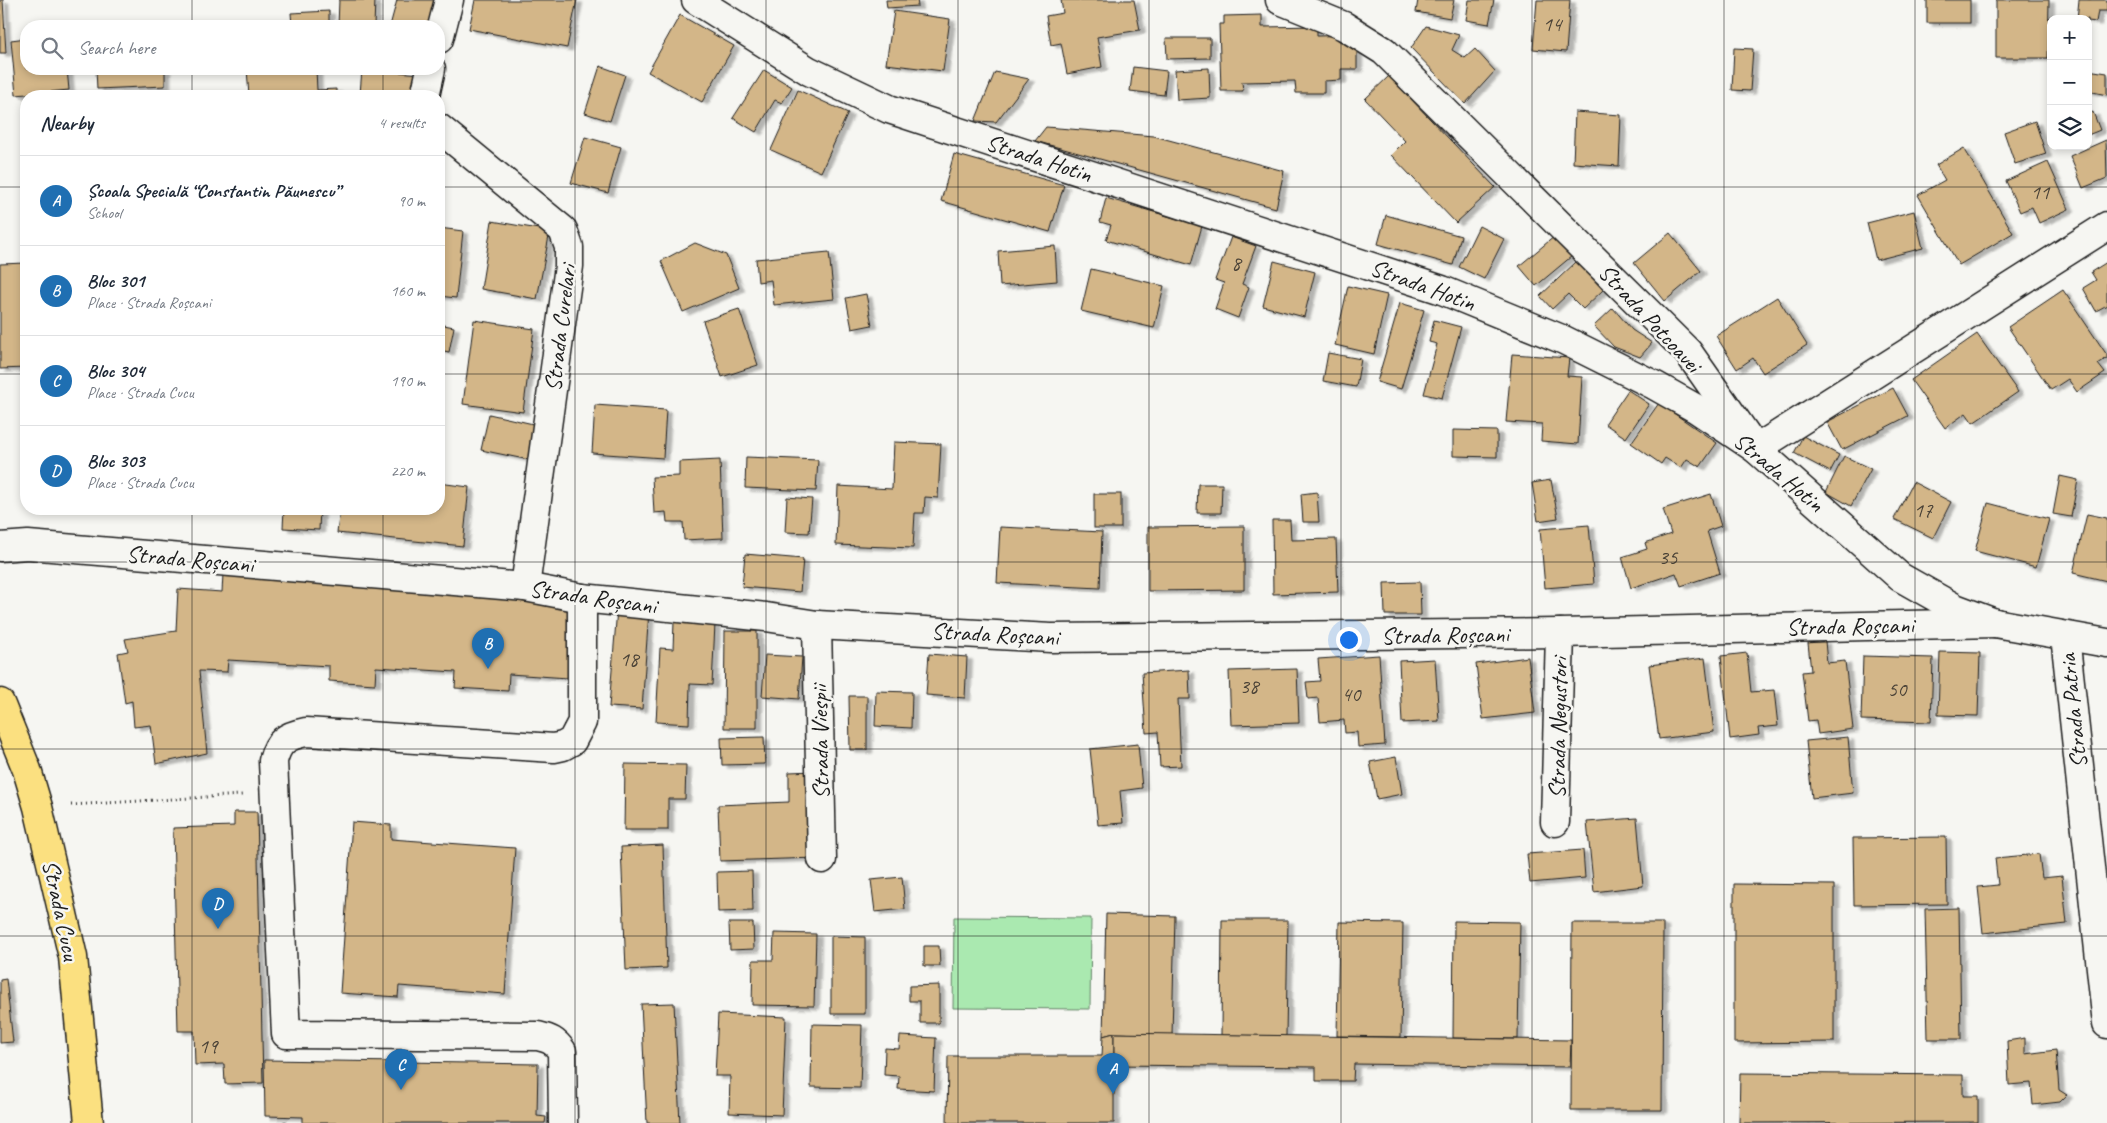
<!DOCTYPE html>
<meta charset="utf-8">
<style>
body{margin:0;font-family:Caveat,sans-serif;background:#f6f6f7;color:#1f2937}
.controls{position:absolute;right:15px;top:15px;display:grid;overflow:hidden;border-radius:10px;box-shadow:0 2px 8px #0003}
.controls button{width:45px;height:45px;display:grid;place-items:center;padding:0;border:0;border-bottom:1px solid #e0e1e3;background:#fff;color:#1f2937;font:25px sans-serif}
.you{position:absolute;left:1348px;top:639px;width:18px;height:18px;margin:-12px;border:4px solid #fff;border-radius:50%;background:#1a73e8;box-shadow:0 0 0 8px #1a73e833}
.badge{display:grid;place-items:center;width:32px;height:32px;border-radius:50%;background:#1f6fb2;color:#fff;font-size:16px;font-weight:700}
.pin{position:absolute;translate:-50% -41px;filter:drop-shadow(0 1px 2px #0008)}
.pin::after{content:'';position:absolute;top:26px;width:18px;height:15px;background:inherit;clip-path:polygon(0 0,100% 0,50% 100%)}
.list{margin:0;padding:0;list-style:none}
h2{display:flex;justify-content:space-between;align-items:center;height:65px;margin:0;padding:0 20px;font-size:21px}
h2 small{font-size:16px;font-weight:400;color:#747a83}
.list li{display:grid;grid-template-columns:32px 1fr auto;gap:15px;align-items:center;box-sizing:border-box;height:90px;padding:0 20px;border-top:1px solid #e0e1e3}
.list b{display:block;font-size:19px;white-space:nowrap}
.list p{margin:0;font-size:16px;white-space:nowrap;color:#747a83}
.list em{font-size:16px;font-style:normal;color:#747a83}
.icon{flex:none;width:28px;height:28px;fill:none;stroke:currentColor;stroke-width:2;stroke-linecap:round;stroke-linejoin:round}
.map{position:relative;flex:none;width:2107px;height:1123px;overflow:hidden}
.search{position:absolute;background:#fff;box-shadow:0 2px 8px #0003;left:20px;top:20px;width:425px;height:55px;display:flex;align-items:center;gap:12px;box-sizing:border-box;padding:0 18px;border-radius:20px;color:#747a83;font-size:19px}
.panel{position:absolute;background:#fff;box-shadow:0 2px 8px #0003;left:20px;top:90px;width:425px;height:425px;border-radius:20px}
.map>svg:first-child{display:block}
.green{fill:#aae9b0;stroke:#638266}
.building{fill:#d3b688;stroke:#1c1c1c;filter:url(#shadow)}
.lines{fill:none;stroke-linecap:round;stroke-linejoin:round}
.minor-casing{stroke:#1c1c1c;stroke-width:31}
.major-casing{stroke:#1c1c1c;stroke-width:31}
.path{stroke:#1c1c1c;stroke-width:3;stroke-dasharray:1 4;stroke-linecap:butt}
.minor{stroke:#f6f6f2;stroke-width:28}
.major{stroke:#fbe080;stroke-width:28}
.grid{fill:none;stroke:#1c1c1c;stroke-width:1;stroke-opacity:0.55}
.labels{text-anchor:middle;stroke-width:5;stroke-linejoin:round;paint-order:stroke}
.number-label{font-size:21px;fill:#4a4237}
.street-label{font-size:24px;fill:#1c1c1c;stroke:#f6f6f2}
</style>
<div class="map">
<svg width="2107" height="1123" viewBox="0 0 2107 1123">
<defs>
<filter id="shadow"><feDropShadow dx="5.5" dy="3" stdDeviation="1" flood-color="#0004"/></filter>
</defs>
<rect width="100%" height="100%" fill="#f6f6f2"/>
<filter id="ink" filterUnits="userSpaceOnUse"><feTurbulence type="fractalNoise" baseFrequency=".02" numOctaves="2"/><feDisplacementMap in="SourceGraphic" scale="10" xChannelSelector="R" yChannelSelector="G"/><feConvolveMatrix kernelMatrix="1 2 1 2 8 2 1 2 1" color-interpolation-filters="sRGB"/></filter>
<g filter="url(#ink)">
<polygon class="green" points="954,917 1091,918 1090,1009 953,1008"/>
<g class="building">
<polygon points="0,0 3,0 6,53 0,53"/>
<polygon points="339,0 375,0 374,26 338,26"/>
<polygon points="397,0 446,0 439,26 390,26"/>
<polygon points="475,0 577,0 567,48 469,29"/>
<polygon points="886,0 917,0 918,6 887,8"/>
<polygon points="1061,0 1134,0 1140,30 1097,37 1102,67 1067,74 1061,43 1051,45 1046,16 1063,13"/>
<polygon points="1418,0 1454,0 1450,18 1416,12"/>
<polygon points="1469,0 1494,0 1489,24 1466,20"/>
<polygon points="1537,0 1570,0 1566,52 1533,49"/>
<rect x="1927" y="0" width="43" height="23"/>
<polygon points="1996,0 2049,0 2048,58 1996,58"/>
<polygon points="2079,0 2107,0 2107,11 2098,11 2096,22 2088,21 2088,19 2077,19"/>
<polygon points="329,11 329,26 292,26 291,13"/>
<polygon points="894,11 950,19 943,71 886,64"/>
<polygon points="680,15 734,46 702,102 648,72"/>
<polygon points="1262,15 1262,27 1317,26 1317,36 1357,35 1357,69 1341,69 1341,80 1324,81 1324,93 1296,93 1295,81 1242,82 1243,91 1221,91 1219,24 1224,24 1224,16"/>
<polygon points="1426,26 1459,35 1452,50 1465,58 1475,49 1495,71 1465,104 1411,48"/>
<polygon points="26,38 26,69 67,69 69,90 16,95 11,40"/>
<polygon points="1166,38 1210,38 1210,58 1167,59"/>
<polygon points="1734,48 1753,49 1750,91 1732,90"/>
<polygon points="600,66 625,75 610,121 585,113"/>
<polygon points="1133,67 1167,71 1164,95 1130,91"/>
<polygon points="1209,68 1210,98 1177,100 1175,70"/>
<polygon points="96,69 165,69 165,86 97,89"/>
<polygon points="247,69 316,69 317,90 336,89 336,96 249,96"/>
<polygon points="362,69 421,74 419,96 360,94"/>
<polygon points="764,70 792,87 782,103 775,100 756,132 733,118"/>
<polygon points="2088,70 2107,73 2107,95 2088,91"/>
<polygon points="995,72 1029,79 996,122 975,121"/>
<polygon points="1389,76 1495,187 1456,223 1391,155 1405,141 1365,99"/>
<polygon points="798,90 848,113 821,172 771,150"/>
<polygon points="1575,112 1621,115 1619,166 1573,163"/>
<polygon points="2093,112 2100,130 2088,135 2088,114"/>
<polygon points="2035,121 2046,154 2015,164 2004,132"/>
<polygon points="1046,127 1154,136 1284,171 1276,208 1035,141"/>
<polygon points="585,137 621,147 608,193 571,183"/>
<polygon points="2106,140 2107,178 2083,188 2070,156"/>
<polygon points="1964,148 2013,233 1959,265 1918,195 1945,180 1936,165"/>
<polygon points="954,154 1064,185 1050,232 941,201"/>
<polygon points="2048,162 2069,209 2039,223 2032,207 2020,212 2006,181"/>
<polygon points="1106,198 1202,226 1191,265 1106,240 1111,225 1100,222"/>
<polygon points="1914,211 1923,248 1876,260 1867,223"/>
<polygon points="1386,215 1461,236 1453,265 1378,244"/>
<polygon points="492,221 550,231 537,299 481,289"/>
<polygon points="1479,226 1504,239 1484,279 1459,267"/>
<polygon points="439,228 463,231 456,298 439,296"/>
<polygon points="1561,231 1578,251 1536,286 1519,266"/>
<polygon points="1670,233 1701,271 1665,301 1634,263"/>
<polygon points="1231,237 1256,246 1242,284 1249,287 1238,318 1215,309 1224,283 1215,280"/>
<polygon points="695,243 726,255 739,288 683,312 661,261"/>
<polygon points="1055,246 1057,281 1000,286 998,251"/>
<polygon points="829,252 834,299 774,305 771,280 758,282 756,259"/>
<polygon points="1274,261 1315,272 1304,317 1263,306"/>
<polygon points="1577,261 1603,290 1583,309 1568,294 1552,309 1540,296"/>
<polygon points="2107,262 2107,305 2096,311 2083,288 2096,280 2091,272"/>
<polygon points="26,263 26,368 0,369 0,264"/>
<polygon points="1091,269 1164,286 1154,328 1081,311"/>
<polygon points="1348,286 1387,295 1374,354 1335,345"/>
<polygon points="2063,290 2107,355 2107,358 2098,364 2105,373 2077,392 2068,379 2051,390 2008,327"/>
<polygon points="866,294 872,325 852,329 846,298"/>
<polygon points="1777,297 1807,345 1763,373 1753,358 1737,369 1716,336"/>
<polygon points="1400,303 1424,310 1401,389 1377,382"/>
<polygon points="1613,308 1632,330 1652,343 1640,357 1614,347 1594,326"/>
<polygon points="739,309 758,365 722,377 703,321"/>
<polygon points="474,320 534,329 523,412 463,404"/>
<polygon points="1434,320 1461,327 1442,398 1424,394 1437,344 1429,342"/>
<polygon points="439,324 454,327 449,352 439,350"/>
<polygon points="1977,334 2018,392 1973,423 1966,413 1945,428 1911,380"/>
<polygon points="1328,353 1361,359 1356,387 1323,381"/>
<polygon points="1512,354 1569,358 1567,376 1582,377 1578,444 1541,441 1542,424 1506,422"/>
<polygon points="1893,388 1908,416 1842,450 1827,422"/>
<polygon points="1628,390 1649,404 1626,438 1605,424"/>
<polygon points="1659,403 1717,443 1700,467 1687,459 1681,468 1665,458 1661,464 1631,443"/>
<polygon points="595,405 666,410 663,458 592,453"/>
<polygon points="489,414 542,426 534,461 481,450"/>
<polygon points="1453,430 1497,431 1497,457 1453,456"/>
<polygon points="1803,436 1839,455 1830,472 1794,453"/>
<polygon points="894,442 941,444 938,498 925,497 924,513 915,513 913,548 836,545 838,486 892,489"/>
<polygon points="1844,456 1871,469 1851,506 1826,492"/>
<polygon points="746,457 818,460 816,491 745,488"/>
<polygon points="720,460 723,538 684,540 683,522 667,522 666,512 654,513 652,477 679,476 679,462"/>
<polygon points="2060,476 2078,480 2071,517 2053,514"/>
<polygon points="1551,480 1558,518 1538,521 1532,483"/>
<polygon points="1913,482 1951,502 1933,538 1894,519"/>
<polygon points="439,483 469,487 463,546 337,533 340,509 439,509"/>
<polygon points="1198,484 1222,484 1221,513 1197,513"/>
<polygon points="1317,492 1319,522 1303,522 1301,494"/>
<rect x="1094" y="494" width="27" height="34"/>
<polygon points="1711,494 1721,526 1707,531 1720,573 1681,586 1676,573 1631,588 1622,557 1647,549 1645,543 1671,534 1663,509"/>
<polygon points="787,497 812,499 809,533 785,532"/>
<polygon points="1988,503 2049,519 2036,567 1975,551"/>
<polygon points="284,509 320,509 319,530 283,528"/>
<polygon points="2087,514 2107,518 2107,581 2073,573"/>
<polygon points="1272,520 1290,520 1291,540 1336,539 1338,592 1273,594"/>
<polygon points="1589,525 1594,584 1545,588 1540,529"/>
<polygon points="1244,526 1244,590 1148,591 1148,527"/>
<polygon points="1000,527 1102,532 1100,588 997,583"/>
<polygon points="745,554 803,559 800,592 742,587"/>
<polygon points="223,574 574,597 568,678 509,674 508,691 455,688 456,672 376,667 375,684 329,681 329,666 228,660 227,672 199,671 207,753 156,764 151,725 134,727 132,701 125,703 118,653 128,651 125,639 176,631 178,589 222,592"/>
<polygon points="1420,582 1421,615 1385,615 1384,583"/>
<polygon points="617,609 649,611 642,709 609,707"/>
<polygon points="674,622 715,624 712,685 690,684 689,724 656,722 660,648 673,649"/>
<polygon points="725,631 757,631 757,728 724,728"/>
<polygon points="1825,641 1827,663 1845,661 1853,729 1818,734 1816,720 1808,721 1802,672 1811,671 1808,643"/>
<polygon points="1940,652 1980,653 1978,716 1938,715"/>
<polygon points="1747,653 1751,692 1774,690 1778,726 1758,728 1759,735 1730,739 1721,656"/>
<polygon points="929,654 967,657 965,698 926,695"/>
<polygon points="765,655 802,657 799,699 762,696"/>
<polygon points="1379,655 1385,745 1358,747 1357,732 1345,733 1344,720 1320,722 1318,698 1308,699 1306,682 1320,681 1318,659"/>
<polygon points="1863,656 1933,658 1931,722 1861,720"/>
<polygon points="1528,657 1535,713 1483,719 1476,664"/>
<polygon points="1705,658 1714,732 1659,739 1649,665"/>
<polygon points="1435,659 1439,721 1402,723 1399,661"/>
<polygon points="1297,669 1299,723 1231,725 1229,671"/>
<polygon points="1189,670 1190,699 1178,699 1181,766 1160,767 1158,732 1146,733 1142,673"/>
<polygon points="876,691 912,692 911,728 875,726"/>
<polygon points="849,696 867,696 867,750 850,750"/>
<polygon points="764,737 765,764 722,765 721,738"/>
<polygon points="1848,737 1853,793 1812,798 1806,741"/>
<polygon points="1138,744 1142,788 1120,791 1123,823 1098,825 1090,749"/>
<polygon points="1396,757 1402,794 1377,799 1370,762"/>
<polygon points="625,764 686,765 685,799 668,799 668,830 624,830"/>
<polygon points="815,771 818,858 720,861 718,805 789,802 789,772"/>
<polygon points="234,812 257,812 263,1083 225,1084 224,1064 195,1065 194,1031 178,1031 173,828 234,826"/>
<polygon points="1637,818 1643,886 1594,892 1587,822"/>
<polygon points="352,822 391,825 391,839 515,848 505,994 399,986 398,997 340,993"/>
<polygon points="1946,837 1947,904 1854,905 1853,838"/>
<polygon points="663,845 667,968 626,970 621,847"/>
<polygon points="1583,850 1585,878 1530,883 1527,854"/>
<polygon points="2039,854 2042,878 2062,876 2067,924 1983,933 1978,887 1998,885 1995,858"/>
<polygon points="752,871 753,911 718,912 717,872"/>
<polygon points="902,877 905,909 875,912 871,880"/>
<polygon points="1734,884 1834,885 1834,1042 1734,1043"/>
<polygon points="1959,908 1961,1039 1928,1039 1925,909"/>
<polygon points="1106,914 1175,916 1172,1035 1114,1033 1103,1036"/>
<polygon points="1222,920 1288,920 1286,1036 1221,1035"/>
<polygon points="1454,921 1520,922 1518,1039 1453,1038"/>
<polygon points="1339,922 1403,923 1401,1037 1337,1036"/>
<polygon points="729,923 753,923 754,949 730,950"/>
<polygon points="1572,923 1663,923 1662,1110 1571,1110"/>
<polygon points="774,933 816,934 814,1006 752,1005 753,960 773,960"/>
<polygon points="831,936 865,937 865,1014 831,1014"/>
<polygon points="924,946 939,946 940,966 924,966"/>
<polygon points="6,979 13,1042 0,1043 0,980"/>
<polygon points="939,985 939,1023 920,1023 920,1001 909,1001 909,986"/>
<polygon points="674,1003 680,1123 647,1123 641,1004"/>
<polygon points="718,1014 786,1017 782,1115 729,1113 730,1076 715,1076"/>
<polygon points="812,1024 862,1025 860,1088 811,1087"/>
<polygon points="1114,1033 1114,1123 947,1123 948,1056 1102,1056 1103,1036"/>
<polygon points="1114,1033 1571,1040 1570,1067 1354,1064 1353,1081 1316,1081 1316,1067 1114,1065"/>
<polygon points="900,1036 936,1038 934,1091 898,1089 899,1076 884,1075 885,1048 899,1049"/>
<polygon points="2025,1038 2025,1054 2056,1050 2059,1090 2067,1095 2060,1102 2033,1105 2031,1083 2009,1085 2007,1041"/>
<polygon points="264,1060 538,1064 537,1116 546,1117 545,1123 303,1123 303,1117 265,1116"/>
<polygon points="1740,1073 1963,1075 1963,1096 1978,1096 1978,1122 1739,1123"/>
</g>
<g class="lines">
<defs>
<g id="minor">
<polyline points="696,0 809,71 889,109 1442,290 1564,340 1654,385 1695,408 1756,449 1900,577 1955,608 1995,623 2107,643"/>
<polyline points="1280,0 1344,26 1384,51 1688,352 1756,449 2107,226"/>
<polyline points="439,39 449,0"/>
<polyline points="425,96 431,69"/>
<polyline points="439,128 563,230 569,247 569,266 525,587"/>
<polyline points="0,547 28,545 525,587 582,598 766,617 817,625 1051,638 1560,633 1995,623"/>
<polyline points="817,625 822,859"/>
<polyline points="2065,636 2107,1024"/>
<polyline points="1555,822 1560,633"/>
<path d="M 563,1123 L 562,1051 C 555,1041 550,1039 538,1036 L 286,1034 L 273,761 C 278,741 286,736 306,732 L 554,748 L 563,746 L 572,741 L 582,722 L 582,598"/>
</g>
<polyline id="major" points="0,703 27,770 38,807 73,957 89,1123"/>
</defs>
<use href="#minor" class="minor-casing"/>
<use href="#major" class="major-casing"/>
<g class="path">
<polyline points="71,805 242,795"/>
<polyline points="285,1116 285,1123"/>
</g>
<use href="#minor" class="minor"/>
<use href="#major" class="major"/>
</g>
</g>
<path class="grid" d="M 192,0 L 192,26M 383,0 L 383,26M 575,0 L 575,1123M 766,0 L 766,1123M 958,0 L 958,1123M 1149,0 L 1149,1123M 1341,0 L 1341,1123M 1532,0 L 1532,1123M 1724,0 L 1724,1123M 1915,0 L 1915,1123M 192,69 L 192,96M 383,69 L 383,96M 0,187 L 26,187M 439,187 L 2107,187M 0,374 L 26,374M 439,374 L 2107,374M 192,509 L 192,1123M 383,509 L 383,1123M 0,562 L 2107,562M 0,749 L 2107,749M 0,936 L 2107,936"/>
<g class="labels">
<g class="number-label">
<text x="1552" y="31">14</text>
<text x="2040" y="199">11</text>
<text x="1236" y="270">8</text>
<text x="1923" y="517">17</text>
<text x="1668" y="564">35</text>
<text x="629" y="666">18</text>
<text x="1249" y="693">38</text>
<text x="1897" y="696">50</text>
<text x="1351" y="701">40</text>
<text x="208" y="1053">19</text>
</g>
<g class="street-label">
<text transform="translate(1039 158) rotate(18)" y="8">Strada Hotin</text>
<text transform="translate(1423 285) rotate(20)" y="8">Strada Hotin</text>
<text transform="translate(1650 318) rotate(47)" y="8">Strada Potcoavei</text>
<text transform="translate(560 328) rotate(-83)" y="8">Strada Curelari</text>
<text transform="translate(1779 472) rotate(40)" y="8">Strada Hotin</text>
<text transform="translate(190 559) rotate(5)" y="8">Strada Roșcani</text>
<text transform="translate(593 597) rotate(8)" y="8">Strada Roșcani</text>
<text transform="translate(1850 626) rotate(-1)" y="8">Strada Roșcani</text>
<text transform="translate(995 634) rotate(3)" y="8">Strada Roșcani</text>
<text transform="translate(1445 635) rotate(-1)" y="8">Strada Roșcani</text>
<text transform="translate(2073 711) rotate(-96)" y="8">Strada Patria</text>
<text transform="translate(1558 728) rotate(-89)" y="8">Strada Negustori</text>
<text transform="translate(820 742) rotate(-91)" y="8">Strada Viespii</text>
<text transform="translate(61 910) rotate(78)" y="8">Strada Cucu</text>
</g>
</g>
</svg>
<div class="controls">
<button>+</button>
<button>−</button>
<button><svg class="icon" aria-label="layers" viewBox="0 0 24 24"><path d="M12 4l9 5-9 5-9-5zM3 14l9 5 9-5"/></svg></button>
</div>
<div class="you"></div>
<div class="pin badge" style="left:1113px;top:1094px">A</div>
<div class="pin badge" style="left:488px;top:669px">B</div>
<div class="pin badge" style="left:401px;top:1090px">C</div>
<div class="pin badge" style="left:218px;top:929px">D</div>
<div class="search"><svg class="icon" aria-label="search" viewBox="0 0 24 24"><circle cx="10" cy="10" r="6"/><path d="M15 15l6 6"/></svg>Search here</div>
<section class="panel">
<h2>Nearby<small>4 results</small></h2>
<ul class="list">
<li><span class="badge">A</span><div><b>Școala Specială “Constantin Păunescu”</b><p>School</p></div><em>90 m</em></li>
<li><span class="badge">B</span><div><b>Bloc 301</b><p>Place · Strada Roșcani</p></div><em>160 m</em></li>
<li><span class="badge">C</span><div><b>Bloc 304</b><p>Place · Strada Cucu</p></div><em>190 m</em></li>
<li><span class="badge">D</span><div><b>Bloc 303</b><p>Place · Strada Cucu</p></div><em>220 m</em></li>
</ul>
</section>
</div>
